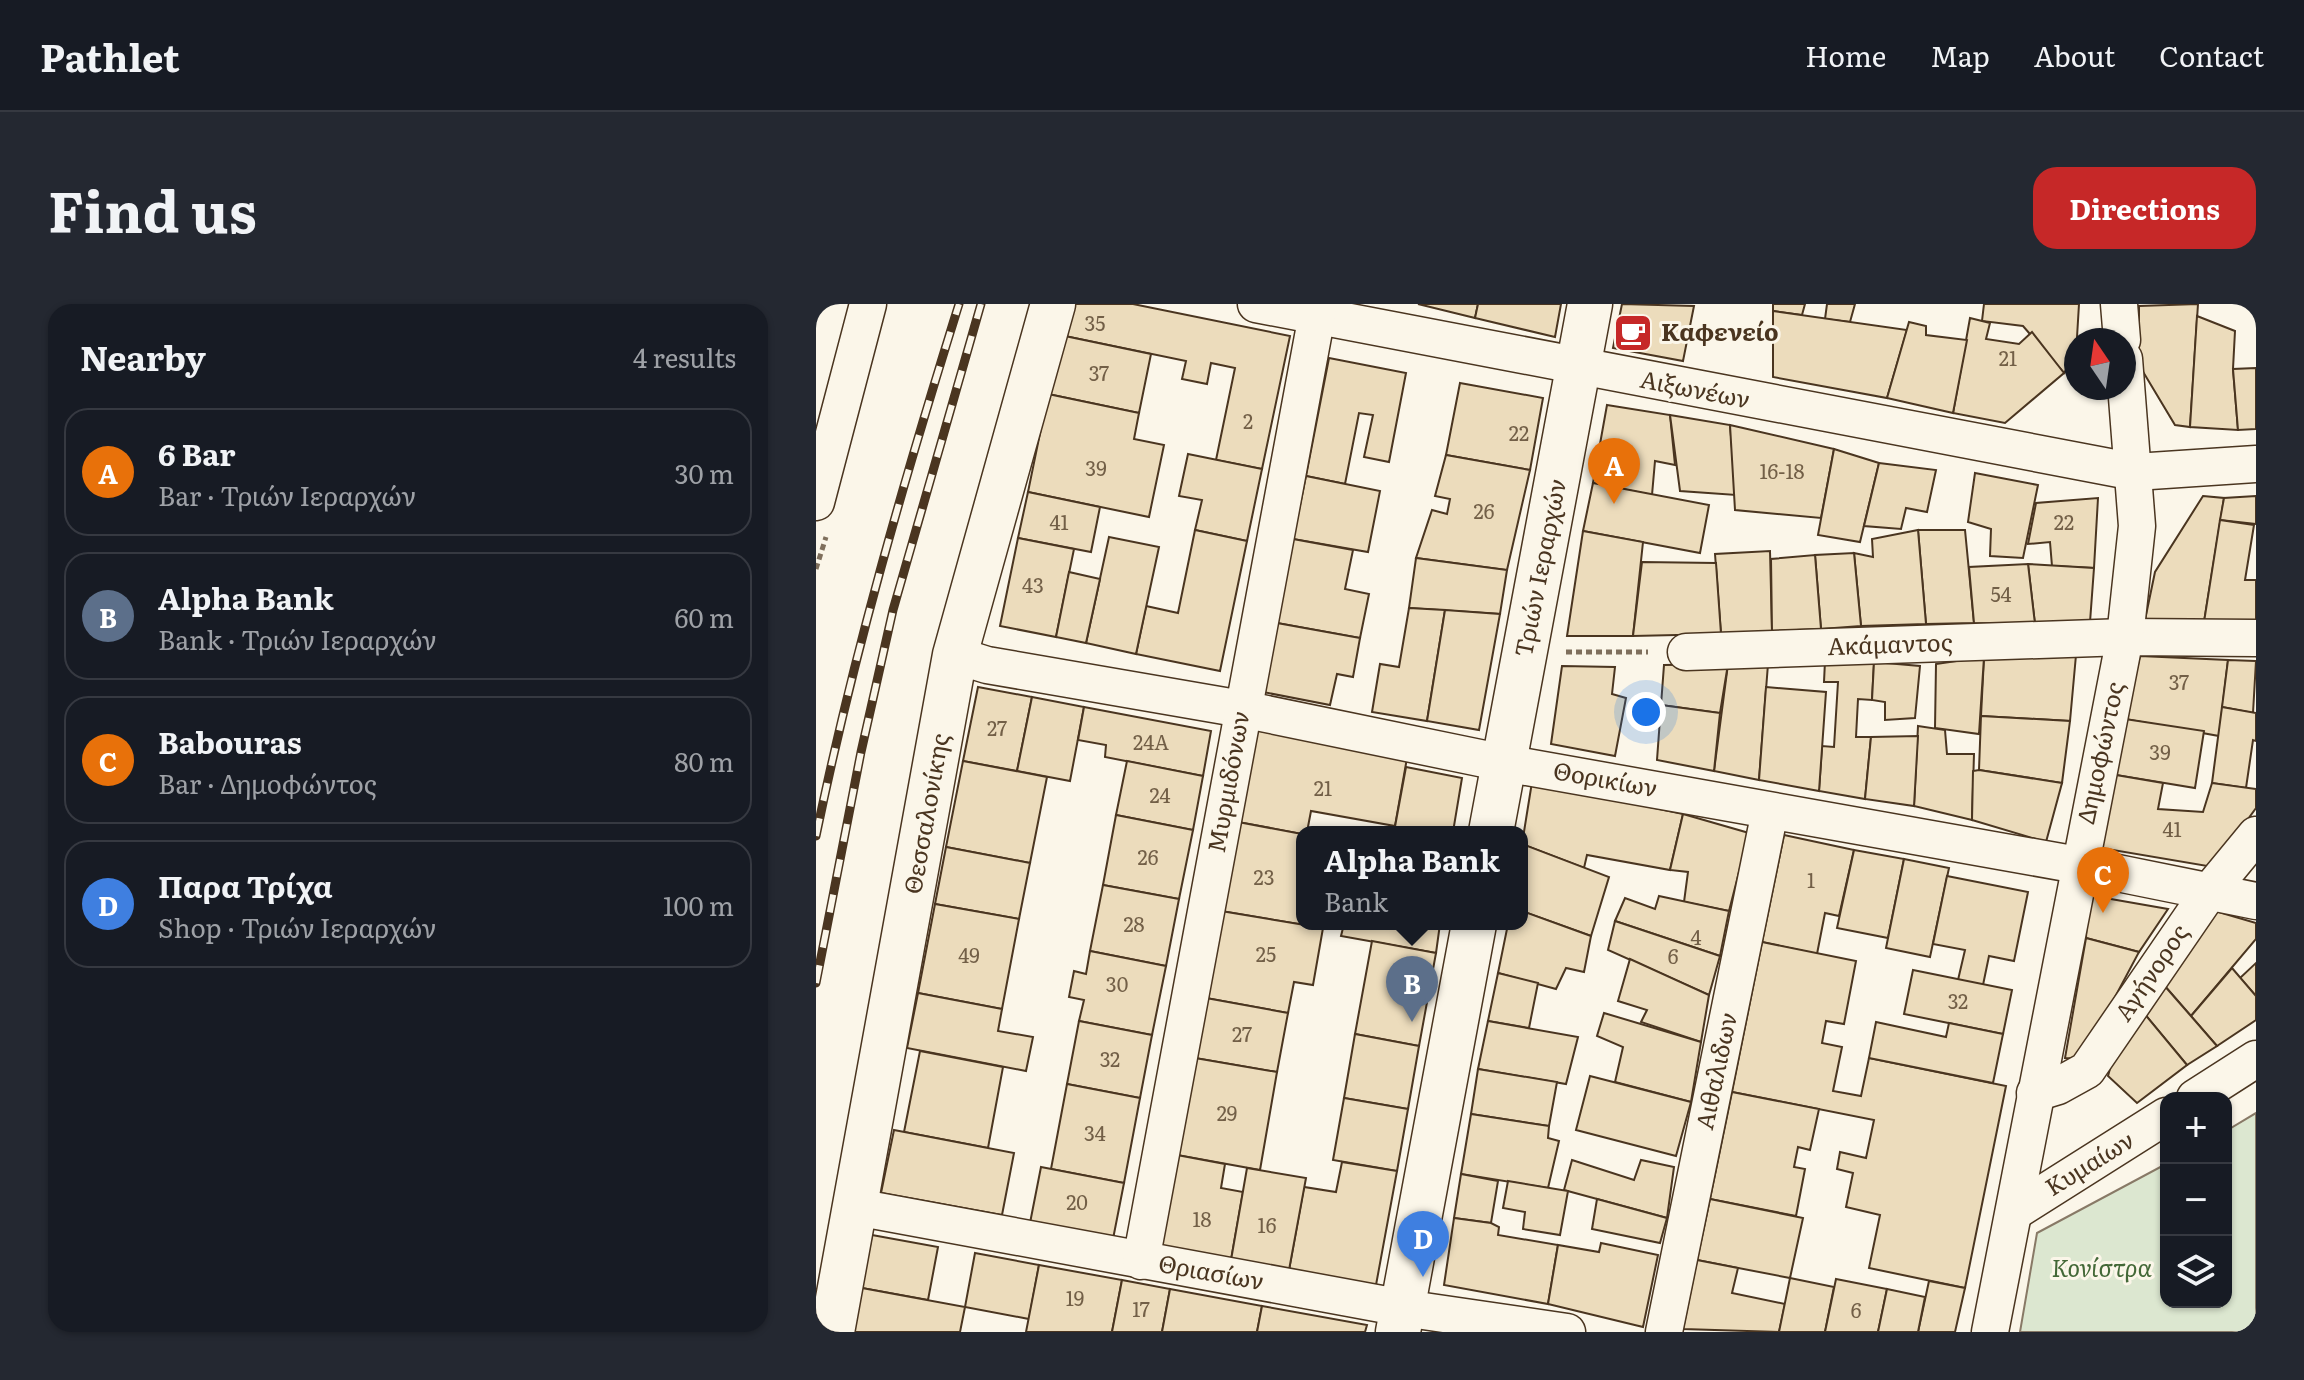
<!DOCTYPE html>
<meta charset="utf-8">
<style>
body{margin:0;font-family:Literata,serif;background:#242831;color:#f1f3f6}
.controls{position:absolute;right:24px;bottom:24px;display:grid;overflow:hidden;border-radius:16px;box-shadow:0 2px 6px #0004}
.controls button{width:72px;height:72px;display:grid;place-items:center;padding:0;border:0;border-bottom:2px solid #363941;background:#171b24;color:#f1f3f6;font:40px sans-serif}
.compass{position:absolute;left:1248px;top:24px;width:72px;height:72px;border-radius:50%;background:#171b24;box-shadow:0 2px 6px #0004;rotate:347deg}
.you{position:absolute;left:830px;top:408px;width:28px;height:28px;margin:-20px;border:6px solid #fff;border-radius:50%;background:#1a73e8;box-shadow:0 0 0 12px #1a73e833}
.badge{display:grid;place-items:center;width:52px;height:52px;border-radius:50%;background:#c62828;color:#fff;font-size:26px;font-weight:700}
.pin{position:absolute;translate:-50% -66px;filter:drop-shadow(0 2px 4px #0008)}
.pin::after{content:'';position:absolute;top:42px;width:28px;height:24px;background:inherit;clip-path:polygon(0 0,100% 0,50% 100%)}
.popup{position:absolute;left:480px;top:522px;width:232px;height:104px;box-sizing:border-box;display:grid;place-content:center;border-radius:16px;background:#171b24;filter:drop-shadow(0 2px 6px #0005);font-size:26px;white-space:nowrap;color:#9ea1a6}
.popup b{font-size:30px;color:#f1f3f6}
.popup::after{content:'';position:absolute;left:50%;top:100%;margin-left:-16px;border:16px solid transparent;border-top-color:#171b24}
.list{margin:0;padding:0;list-style:none}
h2{display:flex;justify-content:space-between;align-items:center;height:104px;margin:0;padding:0 32px;font-size:34px}
h2 small{font-size:26px;font-weight:400;color:#9ea1a6}
.list li{display:grid;grid-template-columns:52px 1fr auto;gap:24px;align-items:center;box-sizing:border-box;height:128px;margin:0 16px 16px;padding:0 16px;border:2px solid #363941;border-radius:24px}
.list b{display:block;font-size:30px;white-space:nowrap}
.list p{margin:0;font-size:26px;white-space:nowrap;color:#9ea1a6}
.list em{font-size:26px;font-style:normal;color:#9ea1a6}
.icon{flex:none;width:44px;height:44px;fill:none;stroke:currentColor;stroke-width:2;stroke-linecap:round;stroke-linejoin:round}
.map{position:relative;flex:none;width:1440px;height:1028px;overflow:hidden;border-radius:24px}
header{display:flex;align-items:center;gap:48px;box-sizing:border-box;height:112px;padding:0 40px;background:#171b24;border-bottom:2px solid #363941}
header strong{font-size:38px}
nav{display:flex;gap:44px;margin-inline-start:auto;font-size:28px}
.intro{display:flex;align-items:center;justify-content:space-between;box-sizing:border-box;height:192px;padding:0 48px}
h1{margin:0;font-size:56px}
.button{padding:20px 36px;border-radius:24px;background:#c62828;color:#fff;font-size:28px;font-weight:700}
main{display:flex;gap:48px;padding:0 48px}
aside{flex:1;background:#171b24;border-radius:24px;box-shadow:0 2px 6px #0004}
.map>svg:first-child{display:block}
.green{fill:#dce7d0;stroke:#887966;stroke-width:2}
.building{fill:#ecdcbc;stroke:#4a3520;stroke-width:2}
.lines{fill:none;stroke-linecap:round;stroke-linejoin:round}
.street-casing{stroke:#4a3520;stroke-width:39}
.secondary-casing{stroke:#4a3520;stroke-width:47}
.path{stroke:#7f6f5c;stroke-width:5;stroke-dasharray:6 4;stroke-linecap:butt}
.street{stroke:#fbf6e9;stroke-width:36}
.secondary{stroke:#fbf6e9;stroke-width:44}
.rail-casing{stroke:#4a3520;stroke-width:9}
.rail{stroke:#fbf6e9;stroke-width:6;stroke-dasharray:18;stroke-linecap:butt}
.labels{text-anchor:middle;stroke-width:6;stroke-linejoin:round;paint-order:stroke}
.number-label{font-size:20px;fill:#725f47}
.poi-label{font-size:24px;font-weight:bold;fill:#4a3520;stroke:#fbf6e9;text-anchor:start}
.street-label{font-size:24px;fill:#4a3520;stroke:#fbf6e9}
.park-label{font-size:24px;font-style:italic;fill:#436837;stroke:#fbf6e9}
</style>
<header>
<strong>Pathlet</strong>
<nav><a>Home</a><a>Map</a><a>About</a><a>Contact</a></nav>
</header>
<div class="intro"><h1>Find us</h1><a class="button">Directions</a></div>
<main>
<aside>
<h2>Nearby<small>4 results</small></h2>
<ul class="list">
<li><span class="badge" style="background:#e8710a">A</span><div><b>6 Bar</b><p>Bar · Τριών Ιεραρχών</p></div><em>30 m</em></li>
<li><span class="badge" style="background:#5c6f8a">B</span><div><b>Alpha Bank</b><p>Bank · Τριών Ιεραρχών</p></div><em>60 m</em></li>
<li><span class="badge" style="background:#e8710a">C</span><div><b>Babouras</b><p>Bar · Δημοφώντος</p></div><em>80 m</em></li>
<li><span class="badge" style="background:#3f7fe0">D</span><div><b>Παρα Τρίχα</b><p>Shop · Τριών Ιεραρχών</p></div><em>100 m</em></li>
</ul>
</aside>
<div class="map">
<svg width="1440" height="1028" viewBox="0 0 1440 1028">
<rect width="100%" height="100%" fill="#fbf6e9"/>
<polygon class="green" points="1440,809 1440,1028 1204,1028 1221,929 1350,860 1350,998 1410,998 1410,827"/>
<g class="building">
<polygon points="250,0 317,0 474,32 446,165 400,156 419,64 395,59 391,80 366,75 370,57 244,31"/>
<polygon points="602,0 662,0 659,14"/>
<polygon points="662,0 745,0 739,33 659,14"/>
<polygon points="806,0 878,2 867,57 797,44"/>
<polygon points="957,0 989,0 986,11 957,7"/>
<polygon points="1011,0 1039,0 1034,18 1009,15"/>
<polygon points="1168,0 1263,0 1260,50 1248,69 1207,22 1166,17"/>
<polygon points="1382,0 1374,123 1359,121 1323,61 1323,2"/>
<polygon points="957,7 1091,26 1071,94 957,73"/>
<polygon points="1381,12 1419,27 1417,65 1422,126 1374,123"/>
<polygon points="1154,14 1174,19 1170,35 1203,40 1216,28 1248,69 1189,119 1137,109"/>
<polygon points="1093,18 1110,22 1110,31 1151,36 1137,109 1071,94"/>
<polygon points="244,31 335,50 323,109 232,90"/>
<polygon points="513,54 590,69 573,158 548,153 557,111 543,109 529,180 490,172"/>
<polygon points="1440,64 1440,125 1422,126 1417,65"/>
<polygon points="644,79 727,94 714,166 630,151"/>
<polygon points="232,90 323,109 318,135 348,141 333,213 212,188"/>
<polygon points="791,101 854,111 859,161 839,157 836,191 777,179"/>
<polygon points="854,111 914,121 920,191 864,187"/>
<polygon points="914,121 1018,145 1005,214 919,206"/>
<polygon points="1018,145 1063,159 1044,238 1002,231"/>
<polygon points="372,150 446,165 431,237 379,226 386,196 363,192"/>
<polygon points="630,151 714,166 691,266 600,254 616,206 631,210 634,195 619,192"/>
<polygon points="1063,159 1120,166 1111,208 1090,204 1085,225 1048,222"/>
<polygon points="1159,169 1222,181 1207,254 1174,252 1175,225 1152,218"/>
<polygon points="490,172 564,187 552,248 477,235"/>
<polygon points="777,179 893,201 884,249 767,227"/>
<polygon points="212,188 284,203 275,248 202,234"/>
<polygon points="1387,192 1408,194 1388,318 1329,316 1339,268"/>
<polygon points="1440,192 1440,220 1404,216 1408,194"/>
<polygon points="1282,194 1278,264 1236,262 1234,238 1212,240 1220,199"/>
<polygon points="1404,216 1438,221 1429,276 1440,276 1440,321 1388,318"/>
<polygon points="379,226 431,237 404,367 320,350 330,302 362,309"/>
<polygon points="1102,226 1149,226 1158,319 1110,320"/>
<polygon points="1102,226 1110,320 1045,322 1038,249 1057,253 1056,235"/>
<polygon points="767,227 827,238 817,332 751,332"/>
<polygon points="293,233 343,243 320,350 270,339"/>
<polygon points="202,234 258,245 240,333 184,322"/>
<polygon points="477,235 537,246 529,285 553,290 544,334 461,319"/>
<polygon points="954,247 956,327 905,330 899,250"/>
<polygon points="1038,249 1045,322 1005,325 999,251"/>
<polygon points="999,251 1005,325 956,327 955,255"/>
<polygon points="600,254 691,266 684,310 593,304"/>
<polygon points="826,258 900,259 905,330 817,332"/>
<polygon points="1212,260 1278,264 1274,318 1219,320"/>
<polygon points="1212,260 1219,320 1158,319 1153,263"/>
<polygon points="253,268 284,275 270,339 240,333"/>
<polygon points="593,304 629,306 611,417 556,408 564,360 583,363"/>
<polygon points="629,306 684,310 663,426 611,417"/>
<polygon points="461,319 544,334 537,373 521,370 514,401 447,388"/>
<polygon points="1260,351 1254,417 1165,412 1168,353"/>
<polygon points="1324,352 1412,356 1403,432 1309,415"/>
<polygon points="1168,353 1163,430 1119,424 1120,360"/>
<polygon points="1412,356 1440,357 1437,409 1406,403"/>
<polygon points="1009,357 1058,358 1056,396 1042,395 1040,433 1055,433 1049,495 1003,487 1006,442 1018,443 1022,378 1008,378"/>
<polygon points="1058,358 1104,362 1099,414 1069,416 1069,398 1056,396"/>
<polygon points="912,360 952,360 943,476 898,467"/>
<polygon points="912,360 904,409 845,401 848,361"/>
<polygon points="746,362 799,363 796,390 810,394 799,452 735,440"/>
<polygon points="162,383 216,393 201,467 147,457"/>
<polygon points="950,383 1010,388 1003,487 943,476"/>
<polygon points="216,393 268,403 254,477 201,467"/>
<polygon points="845,401 904,409 898,467 841,456"/>
<polygon points="268,403 395,427 387,472 289,453 290,441 262,436"/>
<polygon points="1406,403 1440,409 1440,437 1437,436 1430,484 1396,479"/>
<polygon points="1165,412 1254,417 1246,479 1163,466"/>
<polygon points="1309,415 1388,427 1379,484 1300,471"/>
<polygon points="1102,422 1129,426 1131,450 1158,450 1156,516 1098,502"/>
<polygon points="439,426 591,454 579,522 495,507 491,528 486,530 422,518"/>
<polygon points="1102,432 1098,502 1049,495 1055,433"/>
<polygon points="147,457 231,473 214,559 130,543"/>
<polygon points="311,457 387,472 377,526 300,511"/>
<polygon points="590,463 646,474 637,528 578,528"/>
<polygon points="1163,466 1246,479 1230,538 1156,516 1157,467"/>
<polygon points="1300,471 1347,479 1342,505 1387,508 1396,479 1440,485 1440,504 1397,563 1285,544"/>
<polygon points="716,478 867,510 854,566 771,551 768,564 706,540"/>
<polygon points="867,510 933,529 913,607 868,598 872,568 854,566"/>
<polygon points="300,511 377,526 363,595 287,581"/>
<polygon points="422,518 486,530 483,583 486,584 486,620 508,620 507,624 405,607"/>
<polygon points="968,531 1038,546 1023,612 1009,609 1001,650 946,638"/>
<polygon points="706,540 793,573 775,632 706,607"/>
<polygon points="130,543 214,559 203,615 119,600"/>
<polygon points="1038,546 1088,555 1072,634 1021,624"/>
<polygon points="1088,555 1133,564 1114,653 1070,644"/>
<polygon points="1131,572 1212,588 1198,657 1173,652 1167,681 1142,676 1149,646 1117,640"/>
<polygon points="287,581 363,595 350,662 274,647"/>
<polygon points="1272,591 1352,605 1323,648 1270,634"/>
<polygon points="843,592 913,607 904,652 799,617 809,594 839,605"/>
<polygon points="119,600 203,615 186,705 102,689"/>
<polygon points="405,607 507,624 497,681 478,678 472,709 390,694"/>
<polygon points="706,607 775,632 768,668 750,664 740,685 682,669 692,620 706,620"/>
<polygon points="1399,607 1440,619 1440,635 1375,712 1347,680"/>
<polygon points="799,617 904,652 893,691 792,646"/>
<polygon points="528,620 624,620 620,649 525,632"/>
<polygon points="1270,634 1323,648 1266,755 1249,754"/>
<polygon points="556,637 620,649 603,742 539,730"/>
<polygon points="946,638 1040,657 1028,720 1010,717 1006,739 1026,743 1017,787 1045,792 1053,754 1190,782 1149,984 1053,964 1064,911 1030,903 1037,869 1021,865 1024,848 1050,854 1058,816 916,788"/>
<polygon points="274,647 350,662 336,731 263,717 268,696 253,693 258,667 270,670"/>
<polygon points="814,655 893,691 885,738 825,718 831,706 802,697"/>
<polygon points="1440,659 1440,692 1424,674"/>
<polygon points="1416,664 1440,692 1440,716 1401,742 1375,712"/>
<polygon points="1097,666 1196,686 1187,730 1088,710"/>
<polygon points="682,669 722,679 713,724 672,717"/>
<polygon points="1347,680 1401,742 1371,761 1327,708"/>
<polygon points="102,689 186,705 182,727 217,733 210,767 91,744"/>
<polygon points="390,694 472,709 461,768 379,754"/>
<polygon points="1327,708 1371,761 1321,799 1292,772 1298,750"/>
<polygon points="788,709 885,738 875,798 799,778 807,743 781,732"/>
<polygon points="263,717 336,731 324,794 251,780"/>
<polygon points="672,717 762,733 750,780 662,765"/>
<polygon points="1060,718 1130,733 1133,719 1187,730 1177,779 1053,754"/>
<polygon points="539,730 603,742 592,805 528,794"/>
<polygon points="104,747 187,763 172,844 88,828"/>
<polygon points="379,754 461,768 444,866 361,851"/>
<polygon points="662,765 741,778 733,822 655,810"/>
<polygon points="774,772 875,798 860,852 760,826"/>
<polygon points="251,780 324,794 308,879 235,865"/>
<polygon points="916,788 1003,805 994,846 982,843 978,863 989,865 980,912 894,895"/>
<polygon points="528,794 592,805 581,867 517,856"/>
<polygon points="655,810 733,822 732,834 743,837 732,884 645,870"/>
<polygon points="78,826 198,849 186,911 65,889"/>
<polygon points="361,851 409,860 405,884 427,888 415,956 345,943"/>
<polygon points="756,856 818,876 825,856 858,863 851,914 748,886"/>
<polygon points="526,858 581,867 560,981 473,966 488,883 520,888"/>
<polygon points="225,863 308,879 297,935 214,919"/>
<polygon points="431,864 490,874 473,966 415,956"/>
<polygon points="645,870 682,877 675,919 638,914"/>
<polygon points="692,877 752,887 744,931 707,925 709,908 687,904"/>
<polygon points="781,895 851,914 844,939 776,925"/>
<polygon points="894,895 987,914 974,974 881,956"/>
<polygon points="638,914 675,919 683,923 682,931 742,941 732,1000 628,981"/>
<polygon points="56,931 122,943 112,996 46,984"/>
<polygon points="785,939 842,951 827,1023 732,1000 742,941 783,948"/>
<polygon points="159,949 223,961 213,1015 149,1003"/>
<polygon points="881,956 922,964 916,989 969,1000 963,1028 867,1025"/>
<polygon points="223,961 306,976 296,1028 210,1028"/>
<polygon points="974,974 1018,983 1009,1028 963,1028"/>
<polygon points="1020,975 1071,985 1062,1028 1009,1028"/>
<polygon points="306,976 354,985 346,1028 296,1028"/>
<polygon points="1113,977 1149,984 1139,1028 1102,1028"/>
<polygon points="46,984 149,1003 144,1028 38,1028"/>
<polygon points="354,985 446,1002 441,1028 346,1028"/>
<polygon points="1071,985 1109,993 1102,1028 1062,1028"/>
<polygon points="446,1002 551,1021 549,1028 441,1028"/>
</g>
<g class="lines">
<defs>
<g id="street">
<polyline points="440,0 1319,168 1440,160"/>
<polyline points="1303,0 1306,36"/>
<polyline points="0,198 52,0"/>
<polyline points="870,348 1309,333 1440,334"/>
<polyline points="139,351 171,361 426,405 688,459 1262,561 1440,597"/>
<polyline points="1219,789 1242,782 1271,766 1393,588 1440,531"/>
<polyline points="1379,794 1440,755"/>
<polyline points="40,903 587,1004 751,1028"/>
<polyline points="1198,908 1350,812"/>
<polyline points="325,957 503,0"/>
<polyline points="848,1028 954,507"/>
<polyline points="1174,1028 1309,333 1321,222 1308,55"/>
</g>
<g id="secondary">
<polyline points="675,528 774,0"/>
<polyline points="16,1028 139,351 237,0"/>
<polyline points="582,1028 658,620"/>
</g>
</defs>
<use href="#street" class="street-casing"/>
<use href="#secondary" class="secondary-casing"/>
<g class="path">
<polyline points="0,265 10,233"/>
<polyline points="750,348 832,348"/>
</g>
<use href="#street" class="street"/>
<use href="#secondary" class="secondary"/>
<defs>
<g id="rail">
<path d="M 0,532 C 37,352 88,176 143,0"/>
<polyline points="0,679 45,448 77,306 165,0"/>
</g>
</defs>
<use href="#rail" class="rail-casing"/>
<use href="#rail" class="rail"/>
</g>
<defs>
<symbol id="cafe-square" viewBox="-11 -11 22 22"><rect x="-9" y="-9" width="18" height="18" rx="4" fill="#c62828" stroke="#fbf6e9"/><path d="M-5.5-4.5H6V0H3Q3 3.5 0 3.5H-2.5Q-5.5 3.5-5.5 0ZM3-3.2v2h1.7v-2ZM-6 4.5H4V6H-6Z" fill="#fff"/></symbol>
</defs>
<g fill-rule="evenodd">
<use href="#cafe-square" x="795" y="7" width="44" height="44"/>
</g>
<g class="labels">
<g class="number-label">
<text x="279" y="27">35</text>
<text x="1192" y="62">21</text>
<text x="283" y="77">37</text>
<text x="432" y="125">2</text>
<text x="703" y="137">22</text>
<text x="280" y="172">39</text>
<text x="966" y="175">16-18</text>
<text x="668" y="215">26</text>
<text x="243" y="226">41</text>
<text x="1248" y="226">22</text>
<text x="217" y="289">43</text>
<text x="1185" y="298">54</text>
<text x="1363" y="386">37</text>
<text x="181" y="432">27</text>
<text x="335" y="446">24A</text>
<text x="1344" y="456">39</text>
<text x="507" y="492">21</text>
<text x="344" y="499">24</text>
<text x="1356" y="533">41</text>
<text x="332" y="561">26</text>
<text x="448" y="581">23</text>
<text x="995" y="584">1</text>
<text x="318" y="628">28</text>
<text x="880" y="641">4</text>
<text x="450" y="658">25</text>
<text x="153" y="659">49</text>
<text x="857" y="660">6</text>
<text x="301" y="688">30</text>
<text x="1142" y="705">32</text>
<text x="426" y="738">27</text>
<text x="294" y="763">32</text>
<text x="411" y="817">29</text>
<text x="279" y="837">34</text>
<text x="261" y="906">20</text>
<text x="386" y="923">18</text>
<text x="451" y="929">16</text>
<text x="259" y="1002">19</text>
<text x="325" y="1013">17</text>
<text x="1040" y="1014">6</text>
</g>
<g class="poi-label">
<text x="845" y="37">Καφενείο</text>
</g>
<g class="street-label">
<text transform="translate(879 86) rotate(11)" y="8">Αιξωνέων</text>
<text transform="translate(725 264) rotate(-79)" y="8">Τριών Ιεραρχών</text>
<text transform="translate(1074 341) rotate(-2)" y="8">Ακάμαντος</text>
<text transform="translate(1285 449) rotate(-78)" y="8">Δημοφώντος</text>
<text transform="translate(789 476) rotate(10)" y="8">Θορικίων</text>
<text transform="translate(413 478) rotate(-80)" y="8">Μυρμιδόνων</text>
<text transform="translate(111 510) rotate(-80)" y="8">Θεσσαλονίκης</text>
<text transform="translate(1336 669) rotate(-56)" y="8">Αγήνορος</text>
<text transform="translate(901 767) rotate(-78)" y="8">Αιθαλιδων</text>
<text transform="translate(1274 860) rotate(-32)" y="8">Κυμαίων</text>
<text transform="translate(395 969) rotate(10)" y="8">Θριασίων</text>
</g>
<g class="park-label">
<text x="1286" y="973">Κονίστρα</text>
</g>
</g>
</svg>
<div class="controls">
<button>+</button>
<button>−</button>
<button><svg class="icon" aria-label="layers" viewBox="0 0 24 24"><path d="M12 4l9 5-9 5-9-5zM3 14l9 5 9-5"/></svg></button>
</div>
<svg class="compass" viewBox="-18 -18 36 36"><path d="M0-13l5 13h-10z" fill="#e53935"/><path d="M0 13l5-13h-10z" fill="#9ea1a6"/></svg>
<div class="you"></div>
<div class="pin badge" style="left:798px;top:200px;background:#e8710a">A</div>
<div class="pin badge" style="left:596px;top:718px;background:#5c6f8a">B</div>
<div class="popup"><b>Alpha Bank</b>Bank</div>
<div class="pin badge" style="left:1287px;top:609px;background:#e8710a">C</div>
<div class="pin badge" style="left:607px;top:973px;background:#3f7fe0">D</div>
</div>
</main>
